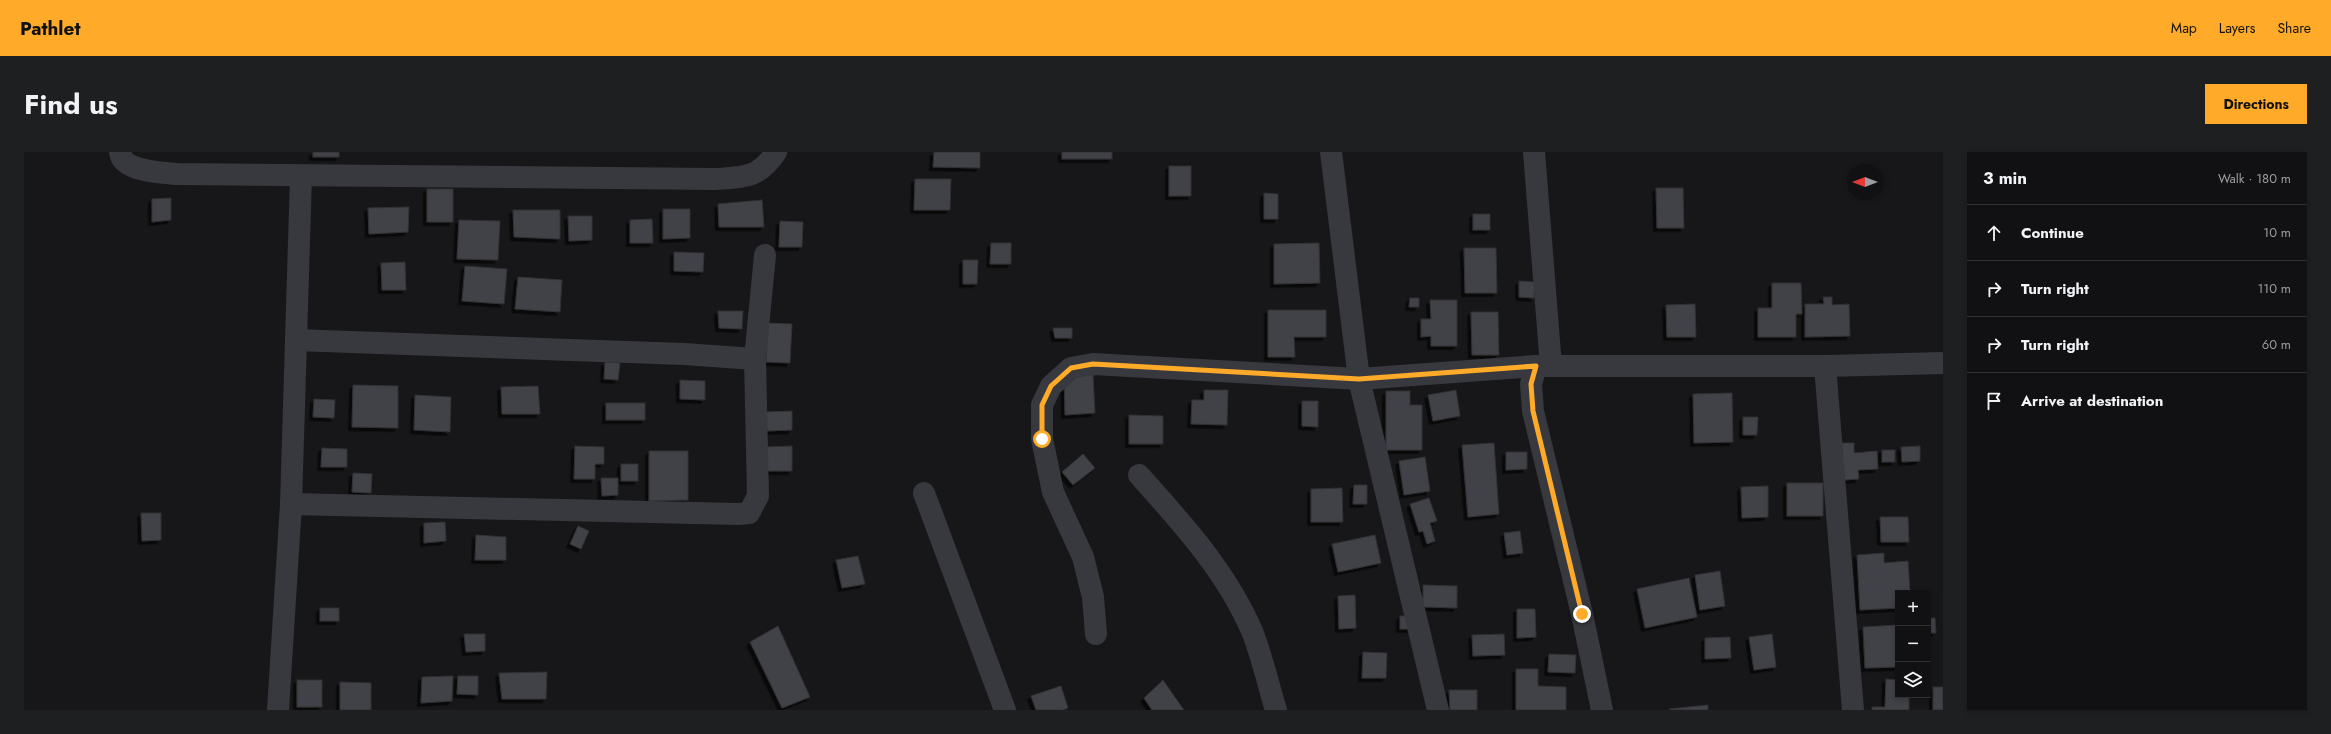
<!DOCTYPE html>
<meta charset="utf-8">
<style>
body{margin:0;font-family:Jost,sans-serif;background:#1e1f21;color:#f1f3f6}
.controls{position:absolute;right:12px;bottom:12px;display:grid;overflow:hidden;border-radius:0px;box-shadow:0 2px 6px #0003}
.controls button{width:36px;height:36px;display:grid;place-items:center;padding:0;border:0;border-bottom:1px solid #303133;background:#111113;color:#f1f3f6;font:20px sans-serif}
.compass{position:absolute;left:1823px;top:12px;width:36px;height:36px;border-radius:50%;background:#111113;box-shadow:0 2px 6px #0003;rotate:270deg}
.stop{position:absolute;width:12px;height:12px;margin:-9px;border:3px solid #ffab29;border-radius:50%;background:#fff}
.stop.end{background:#ffab29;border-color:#fff;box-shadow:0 1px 4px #0008}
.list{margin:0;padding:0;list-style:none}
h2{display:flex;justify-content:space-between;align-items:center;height:52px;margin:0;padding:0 16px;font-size:17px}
h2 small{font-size:13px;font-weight:400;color:#9c9da0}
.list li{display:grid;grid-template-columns:26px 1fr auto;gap:12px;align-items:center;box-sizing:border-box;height:56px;padding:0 16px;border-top:1px solid #303133}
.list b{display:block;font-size:15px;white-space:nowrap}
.list em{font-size:13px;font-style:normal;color:#9c9da0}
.icon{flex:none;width:22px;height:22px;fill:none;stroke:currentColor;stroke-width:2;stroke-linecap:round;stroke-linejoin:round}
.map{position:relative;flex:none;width:1919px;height:558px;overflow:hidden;border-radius:0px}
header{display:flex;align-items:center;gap:24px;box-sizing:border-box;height:56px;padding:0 20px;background:#ffab29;color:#111}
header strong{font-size:19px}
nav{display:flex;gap:22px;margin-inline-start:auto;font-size:14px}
.intro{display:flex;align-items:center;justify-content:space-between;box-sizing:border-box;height:96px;padding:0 24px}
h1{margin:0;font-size:28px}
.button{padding:10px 18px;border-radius:0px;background:#ffab29;color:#111;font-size:14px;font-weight:700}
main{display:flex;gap:24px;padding:0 24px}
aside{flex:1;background:#111113;border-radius:0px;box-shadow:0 2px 6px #0003}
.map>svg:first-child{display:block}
.building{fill:#414246;stroke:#303135;filter:url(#shadow)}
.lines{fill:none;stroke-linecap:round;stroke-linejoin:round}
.minor{stroke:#37393e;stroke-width:22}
.route{stroke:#ffab29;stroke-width:5}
</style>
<header>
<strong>Pathlet</strong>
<nav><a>Map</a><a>Layers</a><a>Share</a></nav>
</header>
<div class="intro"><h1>Find us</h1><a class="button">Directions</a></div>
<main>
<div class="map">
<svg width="1919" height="558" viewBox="0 0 1919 558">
<defs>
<filter id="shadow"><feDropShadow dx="-3.5" dy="3.5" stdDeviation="0" flood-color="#0009"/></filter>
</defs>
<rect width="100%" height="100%" fill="#171719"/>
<g class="building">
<rect x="289" y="0" width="26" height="5"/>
<polygon points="910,0 956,0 956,16 909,15"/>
<rect x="1038" y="0" width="50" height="7"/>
<rect x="1145" y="14" width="22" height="30"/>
<polygon points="891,27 927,27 926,58 890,58"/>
<polygon points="1632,36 1659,36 1660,76 1633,76"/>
<rect x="403" y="37" width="26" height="33"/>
<polygon points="1240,41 1254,42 1254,67 1240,67"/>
<polygon points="147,46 147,68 128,70 128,47"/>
<polygon points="738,48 740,75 695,75 694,52"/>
<polygon points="385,55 384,80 345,82 344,56"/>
<polygon points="639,57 666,57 666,86 639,87"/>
<polygon points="489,58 536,58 536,87 490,85"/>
<rect x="1449" y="62" width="17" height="16"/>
<polygon points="544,64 568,64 568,88 545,89"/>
<polygon points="628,67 629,91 606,91 606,68"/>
<polygon points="435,68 476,69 474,108 433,107"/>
<polygon points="756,69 779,70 778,95 755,95"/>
<polygon points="967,91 987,91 987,112 966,112"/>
<polygon points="1295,91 1296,131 1250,132 1250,92"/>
<polygon points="1440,96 1472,96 1473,141 1441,141"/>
<polygon points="650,100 680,101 679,120 650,119"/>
<polygon points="939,108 954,108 953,132 939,132"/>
<polygon points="381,110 382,138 358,138 357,111"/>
<polygon points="441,114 483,117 480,152 438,149"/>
<polygon points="494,125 538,128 536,160 491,157"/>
<polygon points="1495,129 1511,130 1510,146 1495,145"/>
<polygon points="1748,131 1777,131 1778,162 1772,162 1772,185 1734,185 1734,156 1748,156"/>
<polygon points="1799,145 1808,145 1808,153 1825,152 1826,184 1781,185 1781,152 1800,152"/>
<polygon points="1386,146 1395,146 1395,155 1385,155"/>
<polygon points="1406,148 1433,148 1433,194 1407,194 1407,184 1397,185 1397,167 1407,167"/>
<polygon points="1671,152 1672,185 1643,185 1642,153"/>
<polygon points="1244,158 1302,158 1302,185 1270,185 1271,205 1244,205"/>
<polygon points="694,159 719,159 718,177 695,176"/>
<polygon points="1447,160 1474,160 1475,203 1448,203"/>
<polygon points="744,171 768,172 766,211 742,210"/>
<polygon points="1029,176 1048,176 1048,186 1031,186"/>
<polygon points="581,210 596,211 594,228 580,227"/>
<polygon points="1069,222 1071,261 1041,263 1040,223"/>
<polygon points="656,228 681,229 681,248 656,247"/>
<polygon points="329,233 374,234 374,276 328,275"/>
<polygon points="514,234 516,262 478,262 477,235"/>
<polygon points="1180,238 1204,238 1203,273 1167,272 1168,248 1180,248"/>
<polygon points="1432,238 1436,264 1409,269 1404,243"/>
<polygon points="1362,239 1386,239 1386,253 1398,253 1398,298 1362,298"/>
<polygon points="1708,241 1709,290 1670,291 1669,242"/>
<polygon points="391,243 427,245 426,280 390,278"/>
<polygon points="290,247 311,248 310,266 289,265"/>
<polygon points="1278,249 1294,249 1294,275 1278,274"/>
<rect x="582" y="251" width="39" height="17"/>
<polygon points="768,259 768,278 741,279 741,260"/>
<polygon points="1105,263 1139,264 1139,292 1105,292"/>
<polygon points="1719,265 1734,265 1733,283 1719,283"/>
<polygon points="1470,291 1475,362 1444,365 1438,293"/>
<polygon points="1817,291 1830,291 1830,301 1853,299 1854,317 1834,318 1835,327 1820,328"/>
<polygon points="551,294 580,295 580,312 571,312 571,327 550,327"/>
<polygon points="768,294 768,319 742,319 741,295"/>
<polygon points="1896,294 1896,309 1878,310 1877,295"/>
<polygon points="298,296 323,297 323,315 297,315"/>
<rect x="1858" y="298" width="13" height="12"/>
<polygon points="625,299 664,299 664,348 625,349"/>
<polygon points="1482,300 1503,300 1503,317 1482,318"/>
<polygon points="1059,302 1071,316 1049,333 1038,320"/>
<polygon points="1401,305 1406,339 1380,343 1375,309"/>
<rect x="597" y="312" width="17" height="17"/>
<polygon points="329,321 348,322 347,341 328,340"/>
<polygon points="577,326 594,326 594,343 578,344"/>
<rect x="1763" y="331" width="36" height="33"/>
<polygon points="1330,333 1343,333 1343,352 1329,352"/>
<polygon points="1744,334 1744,365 1718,366 1717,335"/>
<polygon points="1318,336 1319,370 1287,370 1287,337"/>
<polygon points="1405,346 1413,369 1406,371 1411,389 1403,392 1399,379 1395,380 1386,352"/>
<polygon points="117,361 137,361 137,388 118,389"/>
<polygon points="1856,365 1884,365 1885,390 1857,390"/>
<polygon points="421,370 422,389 400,391 400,371"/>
<polygon points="554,374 565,379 557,397 546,392"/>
<polygon points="1496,379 1499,401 1483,403 1480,381"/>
<polygon points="452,383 482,385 482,408 451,408"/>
<polygon points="1351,383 1357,411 1314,420 1308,392"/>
<polygon points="1860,401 1860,411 1884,409 1886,440 1874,441 1874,456 1836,458 1833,403"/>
<polygon points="834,404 841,432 818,436 812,408"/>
<polygon points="1696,419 1701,454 1676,458 1671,423"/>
<polygon points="1665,426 1673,465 1621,476 1613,437"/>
<polygon points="1399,433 1433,434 1433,456 1399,455"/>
<polygon points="1331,443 1332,476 1315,477 1314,444"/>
<rect x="296" y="456" width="19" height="13"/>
<polygon points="1493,457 1511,457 1512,485 1493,486"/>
<rect x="1376" y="464" width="10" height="13"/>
<polygon points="1904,466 1911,466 1912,481 1904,481"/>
<polygon points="1874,473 1874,515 1841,516 1839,475"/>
<polygon points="754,474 786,545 758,556 726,490"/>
<polygon points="440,482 461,482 461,499 442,500"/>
<polygon points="1480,482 1481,503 1449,504 1448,483"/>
<polygon points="1748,482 1752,515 1730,518 1725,485"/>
<polygon points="1706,485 1707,506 1681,507 1681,486"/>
<polygon points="1339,500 1363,501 1362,526 1338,526"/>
<polygon points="1525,502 1552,503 1551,521 1524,520"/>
<polygon points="1492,517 1514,517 1514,534 1542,535 1542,558 1492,558"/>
<polygon points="523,520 522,547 478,547 475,521"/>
<polygon points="429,524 428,549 397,551 398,525"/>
<polygon points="434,524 454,524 454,543 433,542"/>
<polygon points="1862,527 1874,528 1874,543 1885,543 1885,558 1848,558 1848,555 1861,555"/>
<rect x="273" y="528" width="25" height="27"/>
<polygon points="1139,528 1160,558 1128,558 1120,546"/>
<polygon points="316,530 347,531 347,558 316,558"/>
<polygon points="1037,534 1044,556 1039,558 1012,558 1007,544"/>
<rect x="1909" y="535" width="10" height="23"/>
<polygon points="1425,538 1453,538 1453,558 1426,558"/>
<polygon points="1684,553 1684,558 1645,558 1645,557"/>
</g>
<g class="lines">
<g class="minor">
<path d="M 96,0 C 98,20 137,20 153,22 L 692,27 C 721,25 735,26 752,0"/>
<polyline points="1307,0 1335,227 1414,558"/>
<polyline points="1510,0 1527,214"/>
<polyline points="272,188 660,202 731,207 741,103"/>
<polyline points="1512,214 1507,232 1509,259 1558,462 1578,558"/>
<path d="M 1115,323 C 1158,371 1202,419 1228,479 C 1238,504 1244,532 1252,558"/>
<polyline points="900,341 981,558"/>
<polyline points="267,352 715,362 725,361 734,344 731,207"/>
<polyline points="1072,482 1069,445 1059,405 1029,340 1018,287 1018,253 1027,234 1047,216 1069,212 1335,227 1512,214 1801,214"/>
<polyline points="254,558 267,352 277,24"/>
<polyline points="1829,558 1801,214 1919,211"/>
</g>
</g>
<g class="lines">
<polyline class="route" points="1018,287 1018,253 1027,234 1047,216 1069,212 1335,227 1512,214 1507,232 1509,259 1558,462"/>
</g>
</svg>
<div class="controls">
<button>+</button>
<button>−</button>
<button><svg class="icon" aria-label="layers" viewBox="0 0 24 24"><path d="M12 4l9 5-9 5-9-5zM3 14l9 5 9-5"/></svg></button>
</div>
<svg class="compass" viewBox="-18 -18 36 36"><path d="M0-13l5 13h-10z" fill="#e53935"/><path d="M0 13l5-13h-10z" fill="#9c9da0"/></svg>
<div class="stop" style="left:1018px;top:287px"></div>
<div class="stop end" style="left:1558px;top:462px"></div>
</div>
<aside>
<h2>3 min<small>Walk · 180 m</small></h2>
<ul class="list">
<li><svg class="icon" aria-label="ahead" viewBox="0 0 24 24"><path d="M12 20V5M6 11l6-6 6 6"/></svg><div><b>Continue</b></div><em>10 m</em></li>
<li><svg class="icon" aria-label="right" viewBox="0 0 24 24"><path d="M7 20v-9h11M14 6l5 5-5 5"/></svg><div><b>Turn right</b></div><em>110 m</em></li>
<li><svg class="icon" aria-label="right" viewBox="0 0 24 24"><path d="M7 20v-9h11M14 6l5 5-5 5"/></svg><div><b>Turn right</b></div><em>60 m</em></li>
<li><svg class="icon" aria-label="arrive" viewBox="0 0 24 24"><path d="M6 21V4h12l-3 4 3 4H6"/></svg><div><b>Arrive at destination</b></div></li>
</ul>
</aside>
</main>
